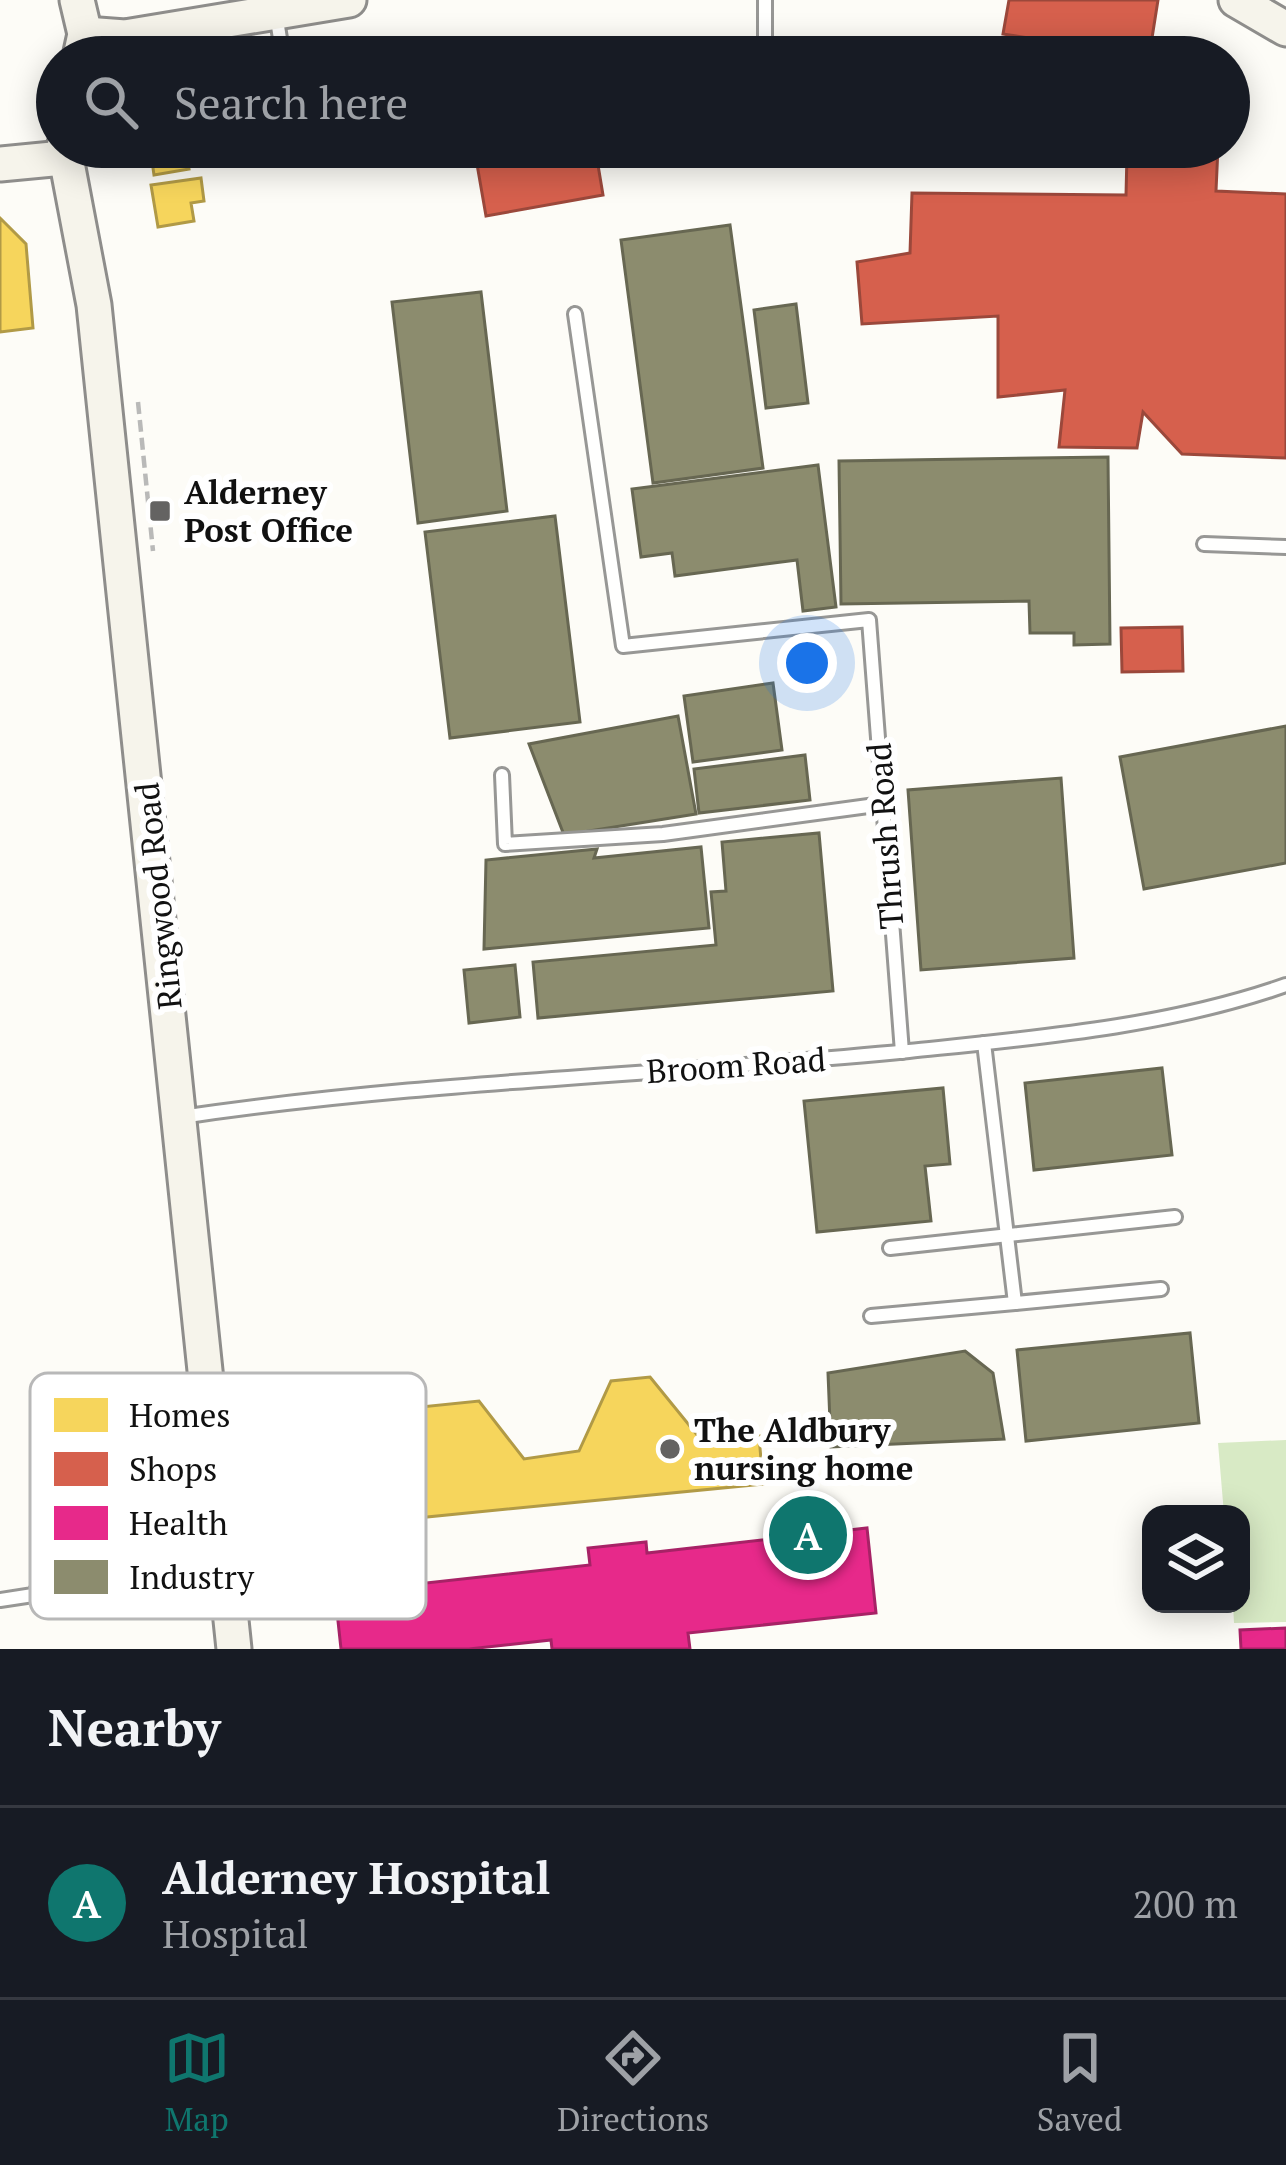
<!DOCTYPE html>
<style>
body{margin:0;font-family:"PT Serif",serif;background:#242831;color:#f1f3f6}
.controls{position:absolute;right:36px;bottom:36px;display:grid;overflow:hidden;border-radius:24px;box-shadow:0 6px 30px #0003}
.controls button{width:108px;height:108px;display:grid;place-items:center;padding:0;border:0;border-bottom:3px solid #363941;background:#171b24;color:#f1f3f6;font:60px sans-serif}
.you{position:absolute;left:807px;top:663px;width:42px;height:42px;margin:-30px;border:9px solid #fff;border-radius:50%;background:#1a73e8;box-shadow:0 0 0 18px #1a73e833}
.badge{display:grid;place-items:center;width:78px;height:78px;border-radius:50%;background:#0f766e;color:#fff;font-size:39px;font-weight:700}
.pin{position:absolute;translate:-50% -50%;border:6px solid #fff;box-shadow:0 3px 12px #0006}
.list{margin:0;padding:0;list-style:none}
h2{display:flex;justify-content:space-between;align-items:center;height:156px;margin:0;padding:0 48px;font-size:51px}
h2 small{font-size:39px;font-weight:400;color:#9ea1a6}
.list li{display:grid;grid-template-columns:78px 1fr auto;gap:36px;align-items:center;box-sizing:border-box;height:192px;padding:0 48px;border-top:3px solid #363941}
.list b{display:block;font-size:45px;white-space:nowrap}
.list p{margin:0;font-size:39px;white-space:nowrap;color:#9ea1a6}
.list em{font-size:39px;font-style:normal;color:#9ea1a6}
.icon{flex:none;width:66px;height:66px;fill:none;stroke:currentColor;stroke-width:2;stroke-linecap:round;stroke-linejoin:round}
.map{position:relative;flex:none;width:1286px;height:1649px;overflow:hidden}
.search{position:absolute;background:#171b24;box-shadow:0 6px 30px #0003;left:36px;right:36px;top:36px;height:132px;display:flex;align-items:center;gap:30px;box-sizing:border-box;padding:0 42px;border-radius:66px;color:#9ea1a6;font-size:45px}
.sheet{height:348px;background:#171b24}
nav{display:flex;justify-content:space-around;align-items:center;box-sizing:border-box;height:168px;border-top:3px solid #363941;background:#171b24;font-size:33px;color:#9ea1a6}
nav a{display:grid;justify-items:center;gap:6px}
nav .on{color:#0f766e}
.map>svg:first-child{display:block}
.forest{fill:#d8eac5}
.homes{fill:#f6d55c;stroke:#b19a46;stroke-width:3}
.shops{fill:#d6604d;stroke:#9b483b;stroke-width:3}
.health{fill:#e7298a;stroke:#a72266;stroke-width:3}
.industry{fill:#8c8c6e;stroke:#676752;stroke-width:3}
.lines{fill:none;stroke-linecap:round;stroke-linejoin:round}
.lane-casing{stroke:#979795;stroke-width:18}
.secondary-casing{stroke:#8e8d8b;stroke-width:39}
.path{stroke:#b9b9b8;stroke-width:4.5;stroke-dasharray:12 6;stroke-linecap:butt}
.lane{stroke:#fffffe;stroke-width:12}
.secondary{stroke:#f6f4eb;stroke-width:33}
.poi-dot{fill:#646362;stroke:#fff;stroke-width:4.5}
.labels{text-anchor:middle;stroke-width:12;stroke-linejoin:round;paint-order:stroke}
.poi-label{font-size:33px;font-weight:bold;fill:#111;stroke:#fff;text-anchor:start}
.street-label{font-size:33px;fill:#111;stroke:#fff}
.key{fill:#fff;stroke:#b8b8b8;stroke-width:3}
.key-label{font-size:33px;fill:#111}
</style>
<div class="map">
<svg width="1286" height="1649" viewBox="0 0 1286 1649">
<rect width="100%" height="100%" fill="#fdfcf7"/>
<polygon class="forest" points="1286,1440 1286,1622 1234,1623 1233,1604 1241,1604 1241,1514 1224,1514 1218,1443"/>
<g class="homes">
<polygon points="150,147 185,147 189,169 154,175"/>
<polygon points="201,178 204,201 191,203 194,221 158,227 151,185"/>
<polygon points="0,218 26,244 33,328 0,332"/>
<polygon points="650,1377 702,1441 759,1436 763,1484 356,1524 351,1469 370,1467 368,1447 355,1448 352,1414 479,1401 524,1459 579,1451 611,1381"/>
</g>
<g class="shops">
<polygon points="1009,0 1158,0 1149,57 1003,34"/>
<polygon points="474,147 595,147 603,195 486,216"/>
<polygon points="1031,147 1218,147 1216,191 1286,194 1286,458 1182,454 1143,412 1137,448 1059,447 1065,390 998,397 998,316 862,324 857,262 910,253 912,193 1126,195 1127,154 1032,155"/>
<polygon points="1182,627 1183,671 1122,672 1121,628"/>
</g>
<g class="health">
<polygon points="867,1528 876,1613 688,1633 690,1649 552,1649 551,1640 469,1649 341,1649 335,1593 590,1565 588,1548 646,1542 647,1553"/>
<polygon points="1286,1628 1286,1649 1241,1649 1240,1630"/>
</g>
<g class="industry">
<polygon points="730,225 763,468 653,483 621,240"/>
<polygon points="481,292 507,511 418,523 392,302"/>
<polygon points="796,304 808,403 766,408 754,310"/>
<polygon points="1108,457 1110,644 1074,645 1074,633 1030,633 1029,601 841,604 839,461"/>
<polygon points="818,465 836,607 803,611 797,560 675,576 672,553 641,557 632,489"/>
<polygon points="555,516 580,722 450,738 425,532"/>
<polygon points="773,683 782,750 693,762 684,696"/>
<polygon points="678,716 696,814 564,835 529,744"/>
<polygon points="1286,726 1286,863 1144,889 1120,757"/>
<polygon points="805,755 810,800 699,813 694,769"/>
<polygon points="1061,778 1074,958 921,970 908,790"/>
<polygon points="819,833 833,991 538,1018 533,962 716,945 711,892 726,891 722,842"/>
<polygon points="701,847 709,928 484,949 486,860 597,849 594,858"/>
<polygon points="515,965 520,1017 469,1023 464,970"/>
<polygon points="1162,1068 1172,1155 1034,1170 1025,1083"/>
<polygon points="943,1088 950,1164 925,1166 931,1221 817,1232 804,1101"/>
<polygon points="1190,1333 1199,1423 1026,1441 1017,1350"/>
<polygon points="965,1351 993,1373 1004,1439 831,1447 828,1373"/>
</g>
<g class="lines">
<defs>
<g id="lane">
<polyline points="765,0 765,57"/>
<polyline points="276,14 283,57"/>
<polyline points="298,147 299,153"/>
<polyline points="575,314 623,646 869,620 902,1052"/>
<polyline points="1204,544 1286,547"/>
<polyline points="502,775 505,844 663,834 883,804"/>
<polyline points="984,1043 1015,1303 1161,1289"/>
<path d="M 181,1117 C 423,1081 666,1075 909,1051 C 1034,1038 1167,1027 1286,985"/>
<polyline points="890,1248 1175,1217"/>
<polyline points="871,1316 1015,1303"/>
<polyline points="223,1498 306,1490 308,1441"/>
<polyline points="0,1600 33,1595 46,1577 222,1556"/>
</g>
<g id="secondary">
<polyline points="77,0 85,34 80,57"/>
<polyline points="1236,0 1286,29"/>
<polyline points="85,34 125,37 349,0"/>
<polyline points="64,147 94,305 234,1649"/>
<polyline points="0,164 63,158"/>
</g>
</defs>
<use href="#lane" class="lane-casing"/>
<use href="#secondary" class="secondary-casing"/>
<polyline class="path" points="138,402 153,551"/>
<use href="#lane" class="lane"/>
<use href="#secondary" class="secondary"/>
</g>
<g class="poi-dot">
<rect x="148" y="499" width="24" height="24" rx="6"/>
<circle cx="670" cy="1449" r="12"/>
</g>
<g class="labels">
<g class="poi-label">
<text x="184" y="504">Alderney<tspan x="184" dy="38">Post Office</tspan></text>
<text x="694" y="1442">The Aldbury<tspan x="694" dy="38">nursing home</tspan></text>
</g>
<g class="street-label">
<text transform="translate(885 836) rotate(-94)" y="12">Thrush Road</text>
<text transform="translate(158 896) rotate(-96)" y="12">Ringwood Road</text>
<text transform="translate(736 1065) rotate(-4)" y="12">Broom Road</text>
</g>
</g>
<rect x="30" y="1373" width="396" height="246" rx="18" class="key"/>
<rect x="54" y="1398" width="54" height="34" fill="#f6d55c"/>
<rect x="54" y="1452" width="54" height="34" fill="#d6604d"/>
<rect x="54" y="1506" width="54" height="34" fill="#e7298a"/>
<rect x="54" y="1560" width="54" height="34" fill="#8c8c6e"/>
<g class="key-label">
<text x="129" y="1427">Homes</text>
<text x="129" y="1481">Shops</text>
<text x="129" y="1535">Health</text>
<text x="129" y="1589">Industry</text>
</g>
</svg>
<div class="controls">
<button><svg class="icon" aria-label="layers" viewBox="0 0 24 24"><path d="M12 4l9 5-9 5-9-5zM3 14l9 5 9-5"/></svg></button>
</div>
<div class="you"></div>
<div class="pin badge" style="left:808px;top:1535px">A</div>
<div class="search"><svg class="icon" aria-label="search" viewBox="0 0 24 24"><circle cx="10" cy="10" r="6"/><path d="M15 15l6 6"/></svg>Search here</div>
</div>
<section class="sheet">
<h2>Nearby<small></small></h2>
<ul class="list">
<li><span class="badge">A</span><div><b>Alderney Hospital</b><p>Hospital</p></div><em>200 m</em></li>
</ul>
</section>
<nav>
<a class="on"><svg class="icon" aria-label="map" viewBox="0 0 24 24"><path d="M3 6l6-2 6 2 6-2v14l-6 2-6-2-6 2zM9 4v14M15 6v14"/></svg>Map</a>
<a><svg class="icon" aria-label="directions" viewBox="0 0 24 24"><path d="M12 3l9 9-9 9-9-9zM9 14v-3h6M13 9l2 2-2 2"/></svg>Directions</a>
<a><svg class="icon" aria-label="saved" viewBox="0 0 24 24"><path d="M7 4h10v16l-5-4-5 4z"/></svg>Saved</a>
</nav>
